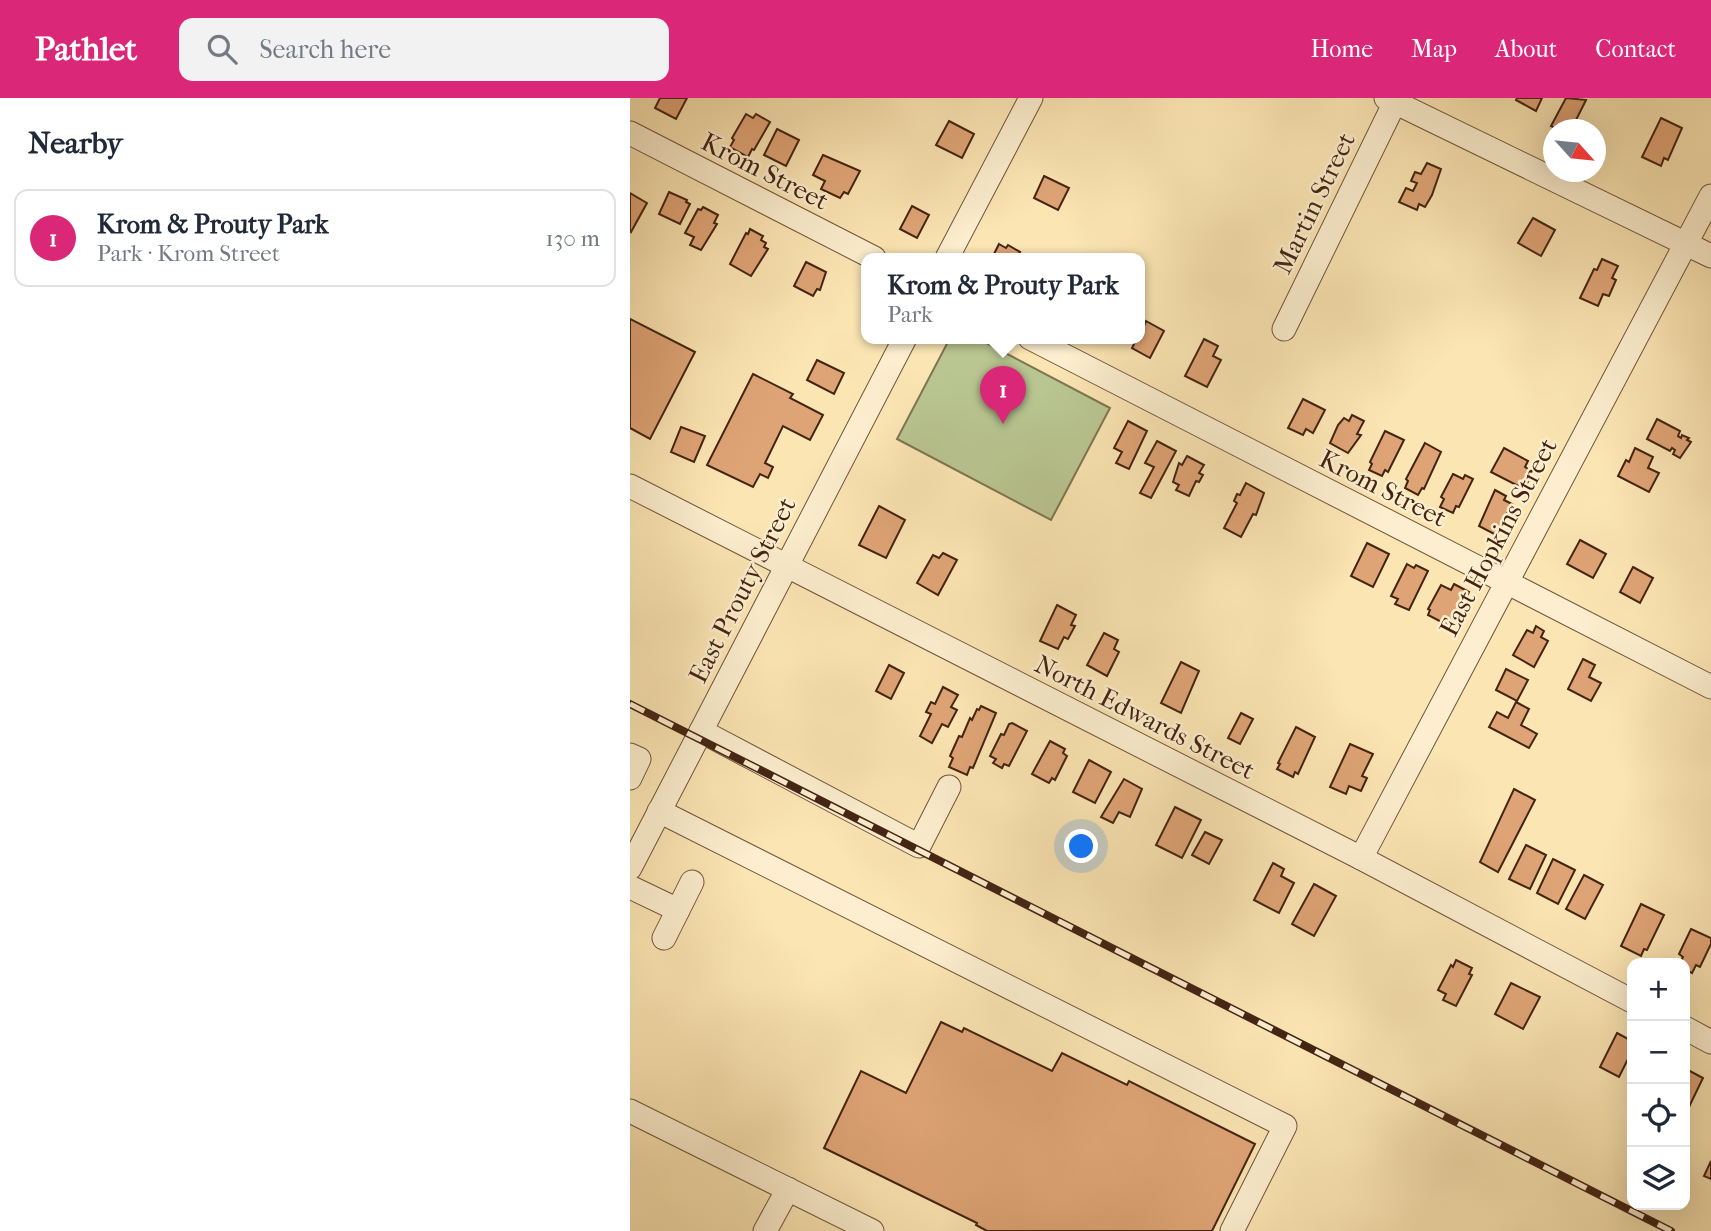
<!DOCTYPE html>
<meta charset="utf-8">
<style>
body{margin:0;font-family:"IM FELL French Canon",serif;background:#f2f2f3;color:#1f2937}
.controls{position:absolute;right:21px;bottom:21px;display:grid;overflow:hidden;border-radius:14px;box-shadow:0 7px 28px #0002}
.controls button{width:63px;height:63px;display:grid;place-items:center;padding:0;border:0;border-bottom:2px solid #e0e1e3;background:#fff;color:#1f2937;font:35px sans-serif}
.compass{position:absolute;left:913px;top:21px;width:63px;height:63px;border-radius:50%;background:#fff;box-shadow:0 7px 28px #0002;rotate:117deg}
.you{position:absolute;left:452px;top:749px;width:24px;height:24px;margin:-18px;border:5px solid #fff;border-radius:50%;background:#1a73e8;box-shadow:0 0 0 10px #1a73e833}
.badge{display:grid;place-items:center;width:46px;height:46px;border-radius:50%;background:#db2777;color:#fff;font-size:23px;font-weight:700}
.pin{position:absolute;translate:-50% -58px;filter:drop-shadow(0 2px 4px #0008)}
.pin::after{content:'';position:absolute;top:37px;width:24px;height:21px;background:inherit;clip-path:polygon(0 0,100% 0,50% 100%)}
.popup{position:absolute;left:231px;top:155px;width:284px;height:91px;box-sizing:border-box;display:grid;place-content:center;border-radius:14px;background:#fff;filter:drop-shadow(0 2px 5px #0005);font-size:23px;white-space:nowrap;color:#747a83}
.popup b{font-size:26px;color:#1f2937}
.popup::after{content:'';position:absolute;left:50%;top:100%;margin-left:-14px;border:14px solid transparent;border-top-color:#fff}
.list{margin:0;padding:0;list-style:none}
h2{display:flex;justify-content:space-between;align-items:center;height:91px;margin:0;padding:0 28px;font-size:30px}
h2 small{font-size:23px;font-weight:400;color:#747a83}
.list li{display:grid;grid-template-columns:46px 1fr auto;gap:21px;align-items:center;box-sizing:border-box;height:98px;margin:0 14px 14px;padding:0 14px;border:2px solid #e0e1e3;border-radius:14px}
.list b{display:block;font-size:26px;white-space:nowrap}
.list p{margin:0;font-size:23px;white-space:nowrap;color:#747a83}
.list em{font-size:23px;font-style:normal;color:#747a83}
.icon{flex:none;width:38px;height:38px;fill:none;stroke:currentColor;stroke-width:2;stroke-linecap:round;stroke-linejoin:round}
.map{position:relative;flex:none;width:1081px;height:1133px;overflow:hidden}
header{display:flex;align-items:center;gap:42px;box-sizing:border-box;height:98px;padding:0 35px;background:#db2777;color:#fff}
header strong{font-size:33px}
nav{display:flex;gap:38px;margin-inline-start:auto;font-size:24px}
.search{width:490px;height:63px;background:#f2f2f3;display:flex;align-items:center;gap:18px;box-sizing:border-box;padding:0 24px;border-radius:14px;color:#747a83;font-size:26px}
main{display:flex}
aside{flex:1;background:#fff}
.map>svg:first-child{display:block}
.green{fill:#b9c691;stroke:#7e7552;stroke-width:2}
.building{fill:#dfa475;stroke:#432413;stroke-width:2}
.lines{fill:none;stroke-linecap:round;stroke-linejoin:round}
.minor-casing{stroke:#71543b;stroke-width:25}
.minor{stroke:#fceece;stroke-width:23}
.rail-casing{stroke:#432413;stroke-width:8}
.rail{stroke:#fceece;stroke-width:5;stroke-dasharray:16;stroke-linecap:butt}
.labels{text-anchor:middle;stroke-width:5;stroke-linejoin:round;paint-order:stroke}
.street-label{font-size:26px;fill:#432413;stroke:#fceece}
</style>
<header>
<strong>Pathlet</strong>
<div class="search"><svg class="icon" aria-label="search" viewBox="0 0 24 24"><circle cx="10" cy="10" r="6"/><path d="M15 15l6 6"/></svg>Search here</div>
<nav><a>Home</a><a>Map</a><a>About</a><a>Contact</a></nav>
</header>
<main>
<aside>
<h2>Nearby<small></small></h2>
<ul class="list">
<li><span class="badge">1</span><div><b>Krom &amp; Prouty Park</b><p>Park · Krom Street</p></div><em>130 m</em></li>
</ul>
</aside>
<div class="map">
<svg width="1081" height="1133" viewBox="0 0 1081 1133">
<rect width="100%" height="100%" fill="#fbe5b3"/>
<filter id="stains"><feTurbulence type="fractalNoise" baseFrequency=".00286" numOctaves="4"/><feColorMatrix values="0 0 0 0 .2 0 0 0 0 .09 0 0 0 0 .02 0 0 0 .5 -.17"/></filter>
<radialGradient id="worn" r=".72"><stop offset=".6" stop-color="#630" stop-opacity="0"/><stop offset="1" stop-color="#630" stop-opacity=".3"/></radialGradient>
<polygon class="green" points="320,240 347,240 480,310 421,422 267,341"/>
<g class="building">
<polygon points="30,0 57,0 46,21 25,10"/>
<polygon points="887,0 912,0 906,13 886,2"/>
<polygon points="936,0 956,2 941,32 929,32 921,28"/>
<polygon points="116,16 123,20 126,16 140,24 124,52 122,51 118,59 100,49 104,42 102,40"/>
<polygon points="1031,20 1052,30 1038,62 1034,60 1031,68 1012,59"/>
<polygon points="319,23 344,36 332,60 306,47"/>
<polygon points="147,31 169,42 156,68 134,57"/>
<polygon points="193,57 230,73 218,96 214,94 210,100 191,91 195,83 183,77"/>
<polygon points="797,65 811,71 802,97 795,109 789,106 787,112 769,104 776,90 783,93 787,85 781,83 785,74 791,76"/>
<polygon points="414,78 439,90 428,112 404,100"/>
<polygon points="39,94 57,102 56,104 60,106 50,126 29,116"/>
<polygon points="0,95 17,105 1,134 0,133"/>
<polygon points="282,108 299,117 287,140 270,131"/>
<polygon points="73,109 88,117 84,125 87,126 71,152 60,147 64,139 55,135 68,111 71,112"/>
<polygon points="903,120 925,132 911,158 888,145"/>
<polygon points="120,131 133,138 131,142 136,145 134,149 138,151 121,178 100,166 116,135 118,136"/>
<polygon points="369,146 376,150 378,147 390,154 387,160 362,160"/>
<polygon points="972,161 988,168 982,180 986,182 979,198 973,196 968,208 950,200 964,171 967,172"/>
<polygon points="176,164 196,174 190,192 187,191 183,198 164,188"/>
<polygon points="0,221 65,254 20,341 0,330"/>
<polygon points="516,223 534,233 520,260 502,250 507,240 509,240"/>
<polygon points="574,241 588,248 583,258 591,262 577,289 555,278"/>
<polygon points="187,262 214,275 204,296 177,282"/>
<polygon points="123,276 163,296 160,300 193,317 180,342 153,328 135,365 143,369 138,380 130,376 123,389 77,367"/>
<polygon points="673,301 695,312 683,335 676,331 673,337 658,330"/>
<polygon points="722,317 734,323 727,336 731,337 718,355 700,345 708,327 714,320 719,323"/>
<polygon points="1027,321 1050,333 1048,338 1051,340 1052,337 1059,340 1057,342 1061,344 1050,360 1043,356 1045,352 1042,350 1040,353 1017,341"/>
<polygon points="498,323 517,333 499,371 486,365 492,354 484,350"/>
<polygon points="51,329 75,338 64,364 41,354"/>
<polygon points="755,333 774,342 758,374 755,372 752,378 739,372 742,366 740,364"/>
<polygon points="527,343 546,353 521,400 510,395 524,369 515,365"/>
<polygon points="795,345 811,354 794,391 792,390 788,397 775,390 778,383 776,381"/>
<polygon points="874,350 898,363 895,369 903,374 894,391 861,374"/>
<polygon points="1005,350 1023,359 1018,370 1029,375 1019,394 988,378 996,362 999,364"/>
<polygon points="557,358 574,367 569,375 573,377 569,384 566,383 559,398 546,392 549,387 543,384 549,365 552,367"/>
<polygon points="823,376 833,381 835,377 843,381 829,409 826,408 823,415 810,409 814,401 811,399"/>
<polygon points="616,385 634,395 626,417 623,416 611,439 594,430 607,405 604,403 607,396 610,397"/>
<polygon points="865,392 876,398 874,402 882,406 866,437 849,428"/>
<polygon points="249,408 275,422 256,460 229,447"/>
<polygon points="950,442 976,456 963,480 937,466"/>
<polygon points="737,445 759,456 743,489 721,478"/>
<polygon points="313,455 327,462 308,497 287,485 303,457 309,460"/>
<polygon points="777,466 784,470 786,467 798,473 779,512 765,506 768,501 761,498"/>
<polygon points="1003,469 1023,480 1010,505 990,494"/>
<polygon points="824,486 839,494 821,529 798,517 800,512 798,511 811,487 821,492"/>
<polygon points="427,507 446,517 441,527 445,528 438,541 434,539 428,551 410,543"/>
<polygon points="906,528 914,533 911,539 918,543 904,569 883,557 897,532 903,535"/>
<polygon points="474,535 488,542 484,551 489,554 477,578 457,567"/>
<polygon points="953,561 965,567 959,579 971,585 961,603 938,591"/>
<polygon points="551,564 569,573 551,615 531,605"/>
<polygon points="259,567 274,575 261,601 246,593"/>
<polygon points="876,571 898,582 887,603 866,592"/>
<polygon points="313,589 328,597 321,609 327,612 318,629 312,626 302,645 290,638 301,616 296,614 301,604 305,606"/>
<polygon points="886,604 899,611 891,627 907,636 899,650 859,629 867,614 878,620"/>
<polygon points="351,608 366,615 343,670 340,669 337,677 319,669 323,660 320,658 329,638 332,639 340,620 342,622 347,611 349,612"/>
<polygon points="611,615 623,621 610,646 598,640"/>
<polygon points="382,625 397,633 379,668 374,666 372,670 363,665 366,661 360,658 371,636 374,637 379,626"/>
<polygon points="666,629 685,639 668,676 665,674 663,679 647,671 650,666 648,665"/>
<polygon points="420,643 435,651 433,655 437,658 425,682 422,680 419,685 402,676"/>
<polygon points="720,646 743,656 732,678 737,680 731,693 719,688 716,696 700,689"/>
<polygon points="459,662 481,674 465,705 443,694"/>
<polygon points="494,681 512,691 500,719 489,714 483,725 471,719"/>
<polygon points="884,691 905,702 868,774 850,764"/>
<polygon points="545,709 571,722 552,760 526,747"/>
<polygon points="575,734 592,742 579,766 562,757"/>
<polygon points="896,747 916,757 900,791 879,781"/>
<polygon points="923,761 945,772 928,806 907,795"/>
<polygon points="643,765 654,771 651,778 664,785 649,815 624,802"/>
<polygon points="954,777 973,787 955,821 936,811"/>
<polygon points="684,786 706,798 684,838 662,826"/>
<polygon points="1011,806 1034,817 1017,852 1014,851 1011,858 991,848"/>
<polygon points="1061,831 1081,840 1081,846 1070,869 1066,867 1062,875 1055,871 1055,865 1050,865 1053,859 1049,856"/>
<polygon points="826,862 842,870 839,876 842,877 826,908 813,902 816,896 808,892 821,867 823,869"/>
<polygon points="881,885 910,899 893,931 865,916"/>
<polygon points="311,924 332,934 334,930 422,973 432,955 497,987 499,983 625,1046 582,1133 357,1133 346,1127 347,1125 194,1050 231,973 276,995"/>
<polygon points="987,935 1002,943 1002,953 989,979 970,969"/>
<polygon points="1056,971 1073,980 1058,1011 1055,1009"/>
<polygon points="1081,1063 1081,1081 1074,1078"/>
</g>
<g class="lines">
<defs>
<g id="minor">
<polyline points="756,0 1081,158"/>
<polyline points="0,35 244,160"/>
<polyline points="317,160 401,0"/>
<polyline points="654,231 765,4"/>
<polyline points="400,240 1081,589"/>
<polyline points="0,388 731,760 1002,903"/>
<polyline points="71,633 289,748 319,689"/>
<polyline points="0,657 9,661 0,680"/>
<polyline points="29,713 655,1028 602,1133"/>
<polyline points="731,760 1081,98"/>
<polyline points="0,770 275,240"/>
<polyline points="0,789 48,812"/>
<polyline points="34,840 62,784"/>
<polyline points="1055,930 1081,944"/>
<polyline points="0,1013 242,1133"/>
<polyline points="135,1133 158,1091"/>
</g>
</defs>
<use href="#minor" class="minor-casing"/>
<use href="#minor" class="minor"/>
<defs>
<polyline id="rail" points="0,606 1041,1133"/>
</defs>
<use href="#rail" class="rail-casing"/>
<use href="#rail" class="rail"/>
</g>
<g class="labels">
<g class="street-label">
<text transform="translate(135 73) rotate(27)" y="9">Krom Street</text>
<text transform="translate(684 105) rotate(-64)" y="9">Martin Street</text>
<text transform="translate(753 390) rotate(27)" y="9">Krom Street</text>
<text transform="translate(868 439) rotate(-62)" y="9">East Hopkins Street</text>
<text transform="translate(112 492) rotate(-63)" y="9">East Prouty Street</text>
<text transform="translate(515 619) rotate(27)" y="9">North Edwards Street</text>
</g>
</g>
<rect width="100%" height="100%" filter="url(#stains)"/>
<rect width="100%" height="100%" fill="url(#worn)"/>
</svg>
<div class="controls">
<button>+</button>
<button>−</button>
<button><svg class="icon" aria-label="locate" viewBox="0 0 24 24"><circle cx="12" cy="12" r="6"/><path d="M12 2v4M12 18v4M2 12h4M18 12h4"/></svg></button>
<button><svg class="icon" aria-label="layers" viewBox="0 0 24 24"><path d="M12 4l9 5-9 5-9-5zM3 14l9 5 9-5"/></svg></button>
</div>
<svg class="compass" viewBox="-18 -18 36 36"><path d="M0-13l5 13h-10z" fill="#e53935"/><path d="M0 13l5-13h-10z" fill="#747a83"/></svg>
<div class="you"></div>
<div class="pin badge" style="left:373px;top:326px">1</div>
<div class="popup"><b>Krom &amp; Prouty Park</b>Park</div>
</div>
</main>
